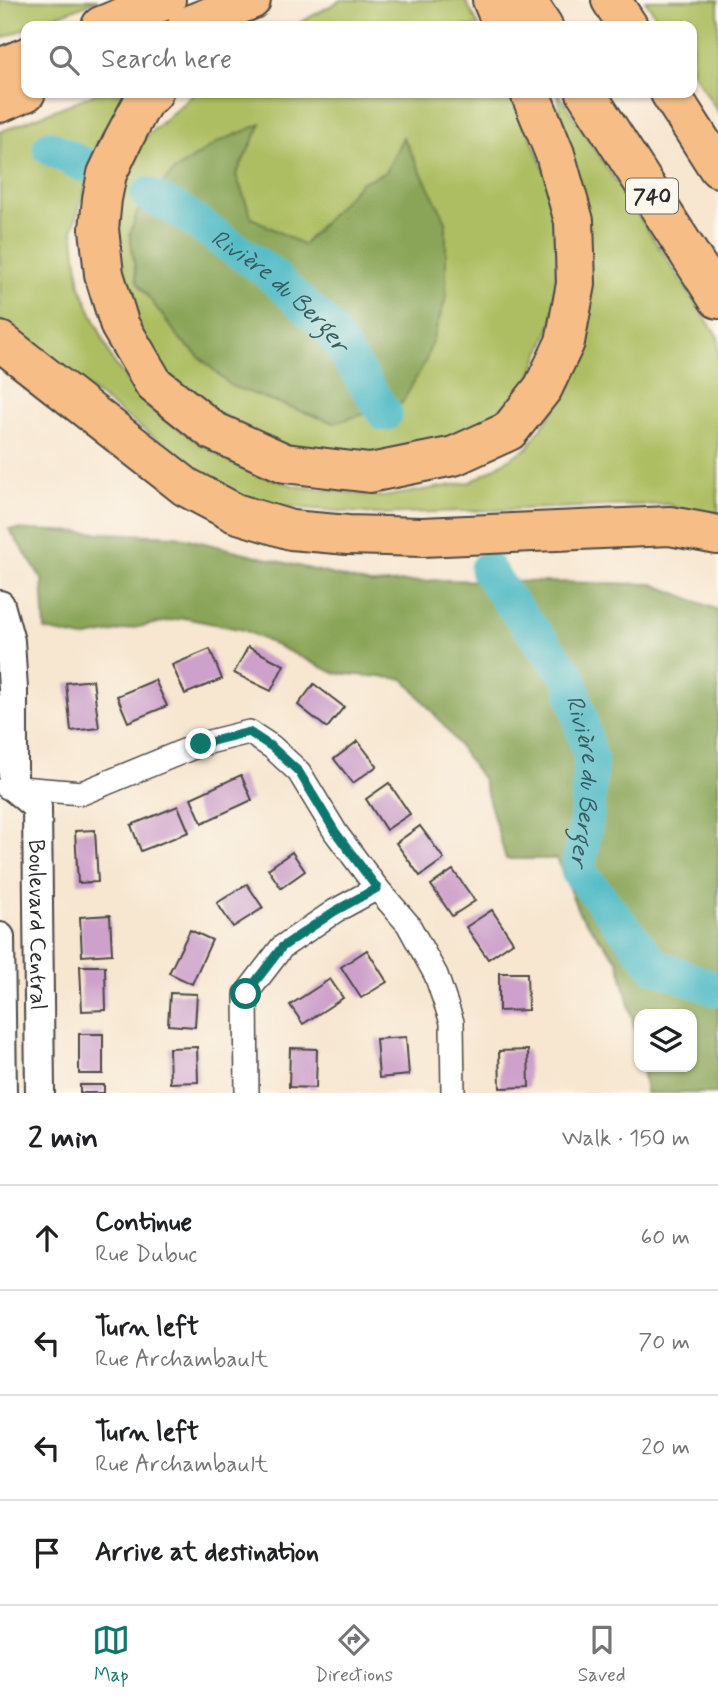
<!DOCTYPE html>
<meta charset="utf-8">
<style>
body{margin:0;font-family:Mynerve,sans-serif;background:#f6f6f6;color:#202124}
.controls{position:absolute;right:21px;bottom:21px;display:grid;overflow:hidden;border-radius:14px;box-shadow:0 2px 5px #0004}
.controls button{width:63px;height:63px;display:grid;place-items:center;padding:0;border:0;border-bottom:2px solid #e0e0e0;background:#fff;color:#202124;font:35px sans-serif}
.stop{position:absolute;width:21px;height:21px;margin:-16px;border:5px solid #0f766e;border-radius:50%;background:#fff}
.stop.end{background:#0f766e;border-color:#fff;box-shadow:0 2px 7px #0008}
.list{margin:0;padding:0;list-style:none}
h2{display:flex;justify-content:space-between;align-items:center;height:91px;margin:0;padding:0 28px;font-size:30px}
h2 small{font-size:23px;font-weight:400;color:#757577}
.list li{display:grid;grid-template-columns:46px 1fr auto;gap:21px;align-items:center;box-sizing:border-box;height:105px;padding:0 28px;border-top:2px solid #e0e0e0}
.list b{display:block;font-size:26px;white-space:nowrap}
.list p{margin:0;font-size:23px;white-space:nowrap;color:#757577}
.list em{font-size:23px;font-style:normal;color:#757577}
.icon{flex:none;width:38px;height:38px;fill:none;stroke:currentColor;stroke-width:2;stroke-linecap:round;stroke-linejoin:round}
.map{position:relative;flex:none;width:718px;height:1093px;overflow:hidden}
.search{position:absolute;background:#fff;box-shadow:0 2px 5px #0004;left:21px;right:21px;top:21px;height:77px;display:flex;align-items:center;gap:18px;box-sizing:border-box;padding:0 24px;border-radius:14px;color:#757577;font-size:26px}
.sheet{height:511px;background:#fff}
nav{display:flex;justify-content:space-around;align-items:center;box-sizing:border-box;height:98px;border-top:2px solid #e0e0e0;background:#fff;font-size:19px;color:#757577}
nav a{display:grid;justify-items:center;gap:4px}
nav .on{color:#0f766e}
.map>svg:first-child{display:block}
.green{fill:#adbe62;stroke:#6c7446;stroke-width:2}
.forest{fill:#8aa558;stroke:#5a6842;stroke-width:2}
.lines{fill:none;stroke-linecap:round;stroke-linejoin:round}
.river{stroke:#4bb9c5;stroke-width:35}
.building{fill:#cda1cb}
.minor-casing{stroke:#4a4744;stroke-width:26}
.tertiary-casing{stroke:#4a4744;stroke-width:32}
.motorway-casing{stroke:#4a4744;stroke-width:42}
.minor{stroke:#fff;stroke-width:23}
.tertiary{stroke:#fff;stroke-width:28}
.motorway{stroke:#f6be86;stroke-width:38}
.route{stroke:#0f766e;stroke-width:9}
.labels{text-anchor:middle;stroke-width:7;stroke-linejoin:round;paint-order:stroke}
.shield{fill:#fbf7ec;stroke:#696865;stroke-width:2}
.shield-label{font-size:21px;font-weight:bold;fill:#2b2b2b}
.street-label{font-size:23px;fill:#2b2b2b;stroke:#fbf7ec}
.water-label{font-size:24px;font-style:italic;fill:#365d61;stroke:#fbf7ec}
</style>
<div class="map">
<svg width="718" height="1093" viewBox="0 0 718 1093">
<rect width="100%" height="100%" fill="#fbf7ec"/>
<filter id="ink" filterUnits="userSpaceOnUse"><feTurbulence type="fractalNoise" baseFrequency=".0143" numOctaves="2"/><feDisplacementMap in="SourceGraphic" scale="14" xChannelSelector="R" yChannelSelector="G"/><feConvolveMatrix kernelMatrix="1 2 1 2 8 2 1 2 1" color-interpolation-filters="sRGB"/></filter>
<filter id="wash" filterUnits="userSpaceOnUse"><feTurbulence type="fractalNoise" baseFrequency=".00686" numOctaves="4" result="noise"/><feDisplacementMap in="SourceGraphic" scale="28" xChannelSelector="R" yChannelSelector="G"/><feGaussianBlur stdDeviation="1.57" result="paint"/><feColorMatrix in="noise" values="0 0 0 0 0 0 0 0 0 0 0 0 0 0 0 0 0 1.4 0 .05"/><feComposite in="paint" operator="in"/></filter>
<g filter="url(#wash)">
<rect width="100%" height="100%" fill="#f7e6d0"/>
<g class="green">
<polygon points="0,0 98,0 31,26 26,26 26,28 0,39"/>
<polygon points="341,0 465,0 479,26 294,26"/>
<polygon points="645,0 718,0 718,112 692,71 692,26 663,26"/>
<polygon points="97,93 130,93 120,104 84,191 73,230 80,286 112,360 147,406 196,441 242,469 295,486 383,497 471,482 527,448 569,388 587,332 587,213 565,157 558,93 718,337 718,521 667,504 376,514 252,504 196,469 0,322 0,132"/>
<polygon points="195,93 513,93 546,174 558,253 553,321 528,384 485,423 439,446 393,455 337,455 277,444 210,409 168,381 141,337 114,245 119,176 141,141"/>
</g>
<g class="forest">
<polygon points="261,124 236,175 252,218 303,245 360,183 386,172 403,137 446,221 446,298 426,360 402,403 334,423 231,386 181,340 137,282 130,235 137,212 174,171 218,142"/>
<polygon points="9,529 176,536 371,584 442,580 653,584 718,610 718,1093 646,1093 642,1067 692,1067 692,1014 639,1014 639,1046 618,961 579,913 557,859 506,859 483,780 443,724 404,679 334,673 244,630 184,618 83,638 45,630 42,579"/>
</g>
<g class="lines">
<g class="river">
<polyline points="50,148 84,165"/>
<path id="s1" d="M 148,195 L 177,209 L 268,272 L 329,328 L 385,414"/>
<path id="s2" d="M 487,569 L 509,601 L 569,676 L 591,760 L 587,816 L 578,871 L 655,966 L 718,990"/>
</g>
</g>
<g id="blocks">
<g class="building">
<polygon points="248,647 284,665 271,691 234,673"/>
<polygon points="210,649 222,679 185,694 172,665"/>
<polygon points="93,680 99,728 71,731 66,683"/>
<polygon points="155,680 167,706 128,722 117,696"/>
<polygon points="314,684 344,707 327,728 298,705"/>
<polygon points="358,741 377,766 353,783 334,759"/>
<polygon points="241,775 252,800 202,823 191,798"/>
<polygon points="389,783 410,814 386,830 366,799"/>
<polygon points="178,806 189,832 141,851 131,825"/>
<polygon points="420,826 444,859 420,876 396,843"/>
<polygon points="95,830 98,882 78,883 75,831"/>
<polygon points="292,852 305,871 281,888 268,869"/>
<polygon points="453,870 475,901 452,916 431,885"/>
<polygon points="247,884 263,908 233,927 217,903"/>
<polygon points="492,910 513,942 488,959 466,927"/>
<polygon points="110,915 112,954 82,956 80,917"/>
<polygon points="190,930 212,940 192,984 169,973"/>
<polygon points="367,950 387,982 361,998 341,967"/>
<polygon points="80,966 105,966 106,1010 82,1011"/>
<polygon points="499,973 527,973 528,1010 499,1011"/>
<polygon points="330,979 343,998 303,1024 290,1005"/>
<polygon points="170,993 197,994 195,1027 168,1025"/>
<rect x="79" y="1034" width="24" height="40"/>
<polygon points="406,1037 409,1075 379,1078 376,1039"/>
<polygon points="197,1047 198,1082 170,1083 169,1048"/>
<polygon points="290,1048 317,1049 316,1088 289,1087"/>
<polygon points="528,1050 529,1087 500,1088 499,1051"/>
<rect x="80" y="1085" width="24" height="8"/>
</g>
</g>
</g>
<g filter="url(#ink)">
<use href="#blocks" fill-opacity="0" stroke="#4a4744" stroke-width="2"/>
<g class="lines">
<defs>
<g id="minor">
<polyline points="7,787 82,793 201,744 249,732 272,747 299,772 336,833 377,888 408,924 436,975 452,1022 453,1093"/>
<polyline points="247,1093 246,994 282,947 335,911 377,888"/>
</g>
<g id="tertiary">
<polyline points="0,605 10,641 13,689 13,787"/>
<path id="s3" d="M 13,787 L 37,807 L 40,1093"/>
<polyline points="0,937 2,1093"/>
</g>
<g id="motorway">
<polyline points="492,0 503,26"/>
<polyline points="526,0 543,26"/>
<polyline points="611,0 628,26"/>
<polyline points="101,26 166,0"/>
<polyline points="187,26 251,0"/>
<polyline points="0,68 26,57"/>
<polyline points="153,93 143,102 124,138 107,174 102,199 99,229 104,274 120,326 154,384 213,431 285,463 370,473 454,456 509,431 543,388 565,342 576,284 574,221 555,154 530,93"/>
<polyline points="586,93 718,299"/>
<polyline points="670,93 718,168"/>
<polyline points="0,103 26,92"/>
<polyline points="0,341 186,487 235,513 291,530 348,535 422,537 670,526 718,535"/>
</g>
</defs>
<use href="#minor" class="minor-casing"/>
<use href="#tertiary" class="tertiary-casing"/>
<use href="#motorway" class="motorway-casing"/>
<use href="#minor" class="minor"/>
<use href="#tertiary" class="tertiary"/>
<use href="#motorway" class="motorway"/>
</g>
</g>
<g class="lines" filter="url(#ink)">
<polyline class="route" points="201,744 249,732 272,747 299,772 336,833 377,888 335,911 282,947 246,994"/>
</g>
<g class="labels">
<rect class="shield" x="626" y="178.5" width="52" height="35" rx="5"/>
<g class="shield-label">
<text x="652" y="203">740</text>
</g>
<g class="street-label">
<text dy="8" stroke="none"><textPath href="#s3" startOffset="149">Boulevard Central</textPath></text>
</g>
<g class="water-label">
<text dy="8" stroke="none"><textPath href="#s1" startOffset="164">Rivière du Berger</textPath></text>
<text dy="8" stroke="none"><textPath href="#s2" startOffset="242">Rivière du Berger</textPath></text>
</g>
</g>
</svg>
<div class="controls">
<button><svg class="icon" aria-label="layers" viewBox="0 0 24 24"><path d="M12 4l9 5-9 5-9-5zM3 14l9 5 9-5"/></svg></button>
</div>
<div class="stop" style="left:246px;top:994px"></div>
<div class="stop end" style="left:201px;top:744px"></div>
<div class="search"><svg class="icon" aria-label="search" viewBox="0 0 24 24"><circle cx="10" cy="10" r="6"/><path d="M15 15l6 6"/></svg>Search here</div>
</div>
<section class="sheet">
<h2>2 min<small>Walk · 150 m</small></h2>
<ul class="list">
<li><svg class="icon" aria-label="ahead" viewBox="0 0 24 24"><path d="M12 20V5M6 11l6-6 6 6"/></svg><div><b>Continue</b><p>Rue Dubuc</p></div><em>60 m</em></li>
<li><svg class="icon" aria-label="left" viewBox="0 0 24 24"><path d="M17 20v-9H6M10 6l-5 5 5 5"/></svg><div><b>Turn left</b><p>Rue Archambault</p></div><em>70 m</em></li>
<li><svg class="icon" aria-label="left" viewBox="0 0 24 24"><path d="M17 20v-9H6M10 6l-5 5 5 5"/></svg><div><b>Turn left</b><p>Rue Archambault</p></div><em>20 m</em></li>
<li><svg class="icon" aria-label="arrive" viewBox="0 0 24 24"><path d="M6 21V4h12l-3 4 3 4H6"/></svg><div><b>Arrive at destination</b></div></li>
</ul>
</section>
<nav>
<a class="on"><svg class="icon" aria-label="map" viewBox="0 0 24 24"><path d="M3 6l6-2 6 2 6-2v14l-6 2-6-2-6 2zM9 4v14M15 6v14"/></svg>Map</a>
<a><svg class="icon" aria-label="directions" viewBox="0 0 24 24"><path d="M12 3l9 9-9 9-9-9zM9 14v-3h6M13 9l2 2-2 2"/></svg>Directions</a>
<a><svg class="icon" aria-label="saved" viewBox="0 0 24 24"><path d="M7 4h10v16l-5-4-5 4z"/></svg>Saved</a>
</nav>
